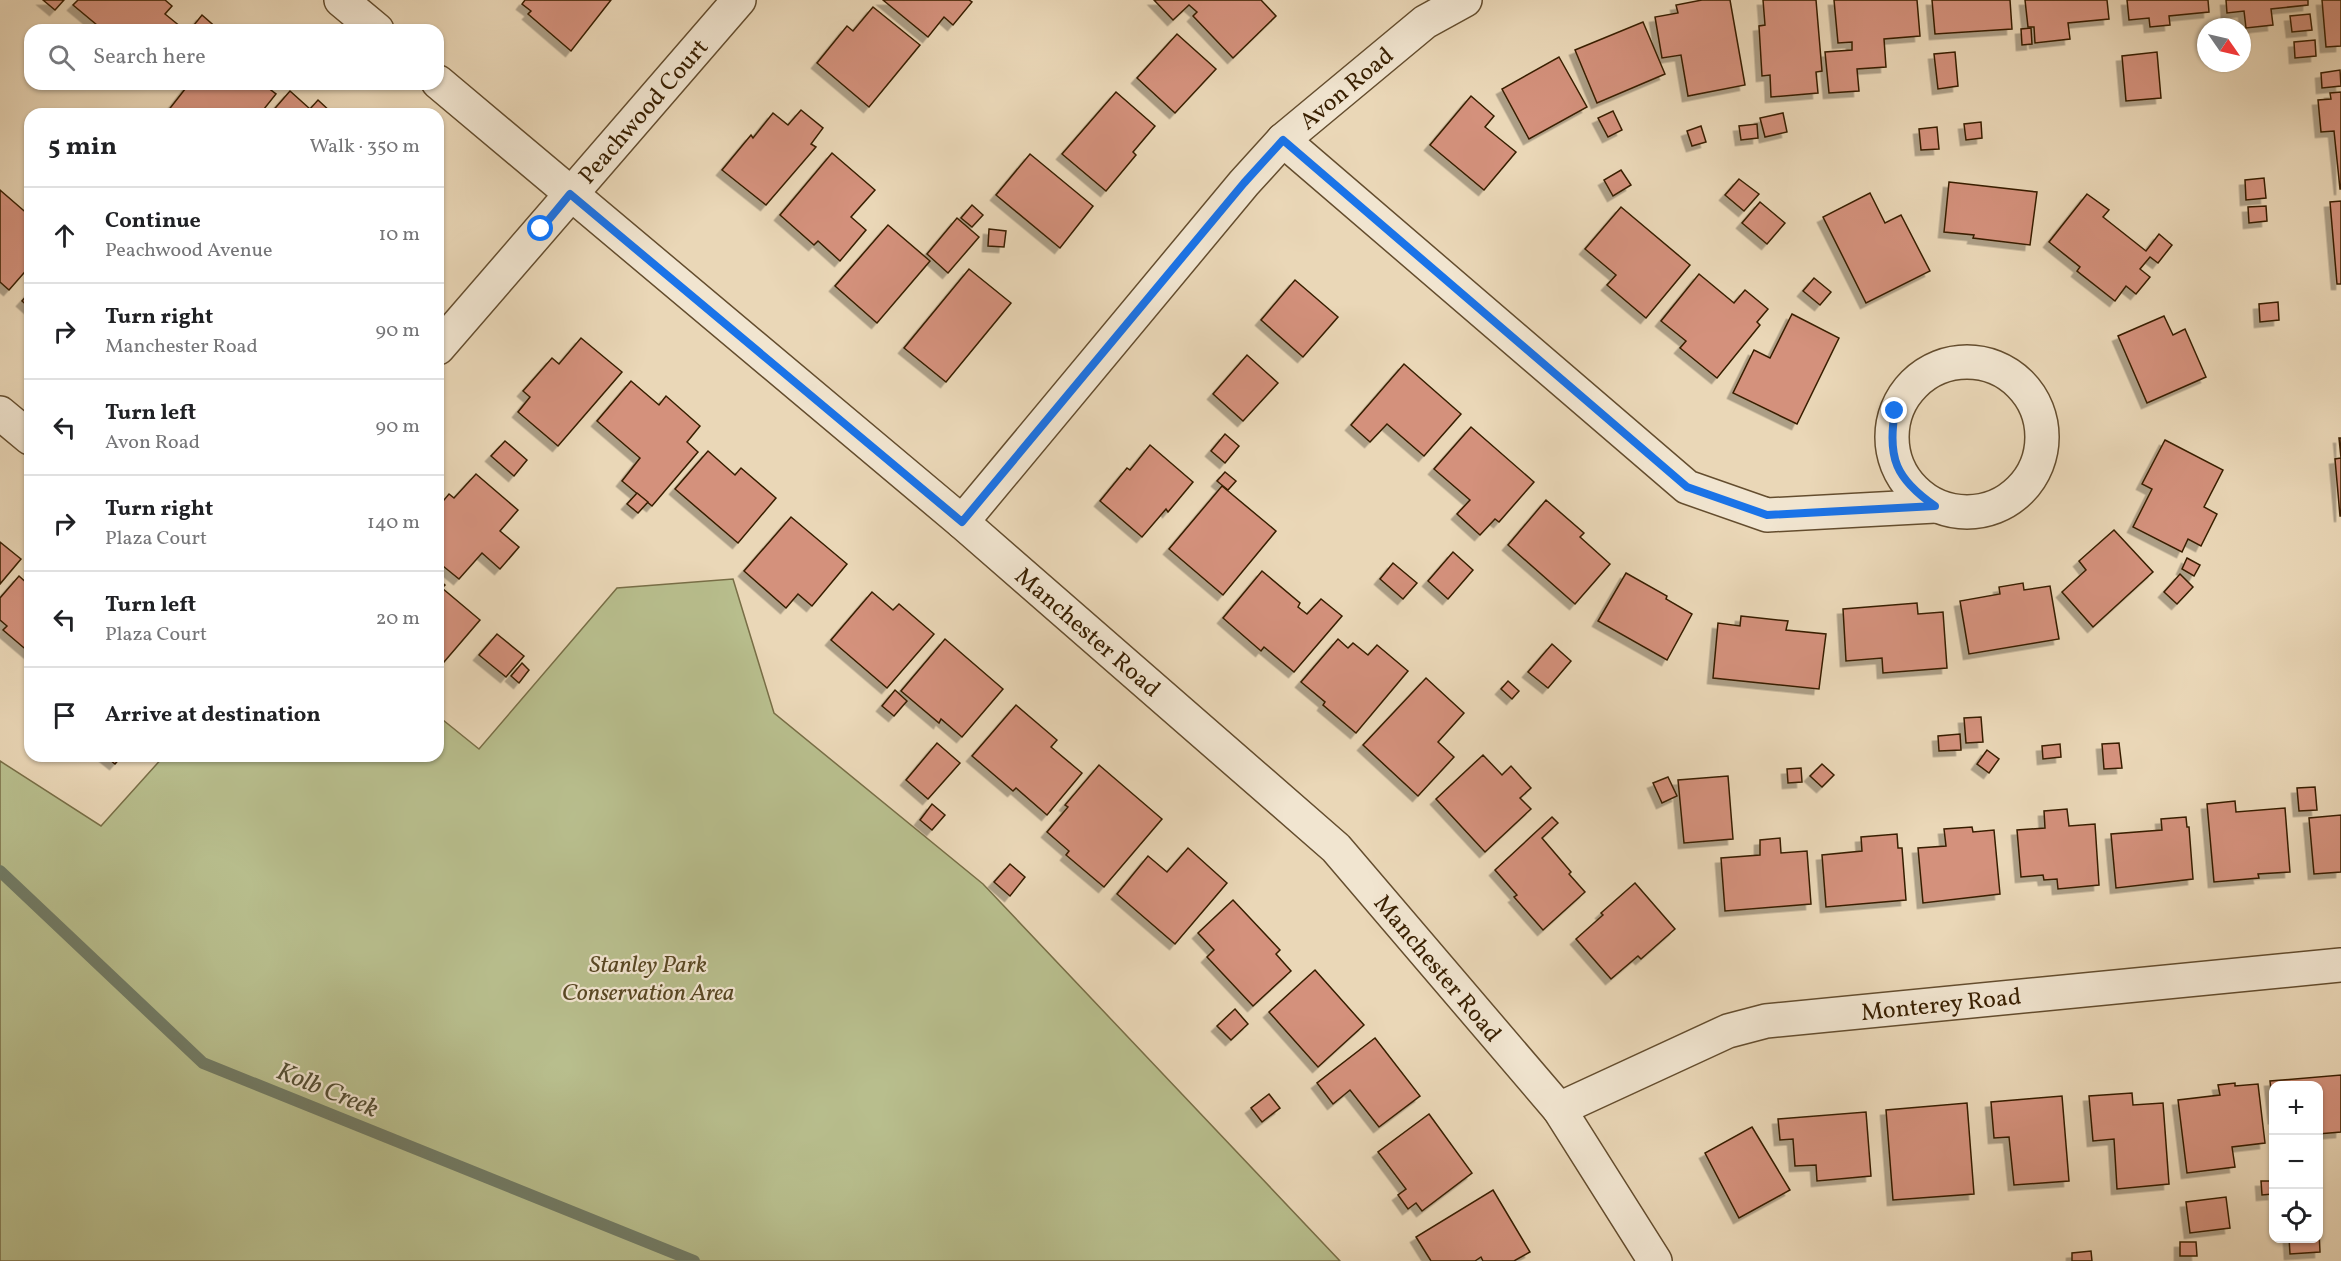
<!DOCTYPE html>
<meta charset="utf-8">
<style>
body{margin:0;font-family:Vollkorn,serif;background:#f2f2f2;color:#202124}
.controls{position:absolute;right:18px;bottom:18px;display:grid;overflow:hidden;border-radius:12px;box-shadow:0 2px 4px #0004}
.controls button{width:54px;height:54px;display:grid;place-items:center;padding:0;border:0;border-bottom:2px solid #e0e0e0;background:#fff;color:#202124;font:30px sans-serif}
.compass{position:absolute;left:2197px;top:18px;width:54px;height:54px;border-radius:50%;background:#fff;box-shadow:0 2px 4px #0004;rotate:124deg}
.stop{position:absolute;width:18px;height:18px;margin:-14px;border:4px solid #1a73e8;border-radius:50%;background:#fff}
.stop.end{background:#1a73e8;border-color:#fff;box-shadow:0 2px 6px #0008}
.list{margin:0;padding:0;list-style:none}
h2{display:flex;justify-content:space-between;align-items:center;height:78px;margin:0;padding:0 24px;font-size:26px}
h2 small{font-size:20px;font-weight:400;color:#757577}
.list li{display:grid;grid-template-columns:39px 1fr auto;gap:18px;align-items:center;box-sizing:border-box;height:96px;padding:0 24px;border-top:2px solid #e0e0e0}
.list b{display:block;font-size:22px;white-space:nowrap}
.list p{margin:0;font-size:20px;white-space:nowrap;color:#757577}
.list em{font-size:20px;font-style:normal;color:#757577}
.icon{flex:none;width:33px;height:33px;fill:none;stroke:currentColor;stroke-width:2;stroke-linecap:round;stroke-linejoin:round}
.map{position:relative;flex:none;width:2341px;height:1261px;overflow:hidden}
.search{position:absolute;background:#fff;box-shadow:0 2px 4px #0004;left:24px;top:24px;width:420px;height:66px;display:flex;align-items:center;gap:15px;box-sizing:border-box;padding:0 21px;border-radius:18px;color:#757577;font-size:22px}
.panel{position:absolute;background:#fff;box-shadow:0 2px 4px #0004;left:24px;top:108px;width:420px;height:654px;border-radius:18px}
.map>svg:first-child{display:block}
.green{fill:#b8be8d;stroke:#786e46;stroke-width:1.5}
.lines{fill:none;stroke-linecap:round;stroke-linejoin:round}
.stream{stroke:#727c66;stroke-width:12}
.building{fill:#d4917b;stroke:#381f00;stroke-width:1.5;filter:url(#shadow)}
.street-casing{stroke:#644d2e;stroke-width:36}
.street{stroke:#f1e5d0;stroke-width:33}
.route{stroke:#1a73e8;stroke-width:8}
.labels{text-anchor:middle;stroke-width:4.5;stroke-linejoin:round;paint-order:stroke}
.street-label{font-size:24px;fill:#381f00;stroke:#f1e5d0}
.park-label{font-size:24px;font-style:italic;fill:#584723;stroke:#f1e5d0}
.water-label{font-size:26px;font-style:italic;fill:#554e33;stroke:#f1e5d0}
</style>
<div class="map">
<svg width="2341" height="1261" viewBox="0 0 2341 1261">
<defs>
<filter id="shadow"><feDropShadow dx="-5.5" dy="5.5" stdDeviation="0" flood-color="#0004"/></filter>
</defs>
<rect width="100%" height="100%" fill="#ead7b7"/>
<filter id="stains"><feTurbulence type="fractalNoise" baseFrequency=".00333" numOctaves="4"/><feColorMatrix values="0 0 0 0 .2 0 0 0 0 .09 0 0 0 0 .02 0 0 0 .5 -.17"/></filter>
<radialGradient id="worn" r=".72"><stop offset=".6" stop-color="#630" stop-opacity="0"/><stop offset="1" stop-color="#630" stop-opacity=".3"/></radialGradient>
<polygon class="green" points="733,579 774,713 983,884 1340,1261 0,1261 0,761 101,826 164,756 438,756 438,716 479,749 617,588"/>
<g class="lines">
<polyline class="stream" points="0,871 203,1063 694,1261"/>
</g>
<g class="building">
<polygon points="43,0 64,0 55,10"/>
<polygon points="78,0 165,0 172,6 165,14 181,27 178,30 103,30 73,5"/>
<polygon points="525,0 611,0 571,51 528,14 531,11 522,4"/>
<polygon points="883,0 969,0 972,2 953,25 944,17 928,37"/>
<polygon points="1154,0 1261,0 1276,16 1233,58 1193,16 1197,12 1189,5 1173,20"/>
<polygon points="1702,0 1730,0 1745,85 1688,96 1681,55 1662,58 1655,17 1678,13 1676,5"/>
<polygon points="1763,0 1816,0 1822,71 1816,72 1818,93 1771,97 1770,75 1762,76 1759,26 1765,25"/>
<polygon points="1834,0 1917,0 1920,36 1884,39 1886,67 1857,69 1859,91 1829,93 1825,52 1852,50 1852,42 1838,43"/>
<polygon points="1932,0 2010,0 2012,29 1935,34"/>
<polygon points="2025,0 2107,0 2109,19 2068,23 2070,39 2035,43 2034,27 2028,27"/>
<polygon points="2127,0 2208,0 2209,12 2169,16 2170,25 2150,27 2149,18 2129,20"/>
<polygon points="2226,0 2308,0 2308,5 2271,9 2273,25 2246,28 2244,11 2227,13"/>
<polygon points="2322,0 2341,0 2341,46 2326,47"/>
<polygon points="873,7 920,45 869,107 817,63 847,26 853,31"/>
<polygon points="2310,14 2312,30 2292,32 2290,16"/>
<polygon points="202,15 219,30 190,30"/>
<polygon points="1643,22 1665,74 1597,103 1575,50"/>
<polygon points="2031,28 2032,44 2022,45 2021,29"/>
<polygon points="1177,34 1216,69 1175,113 1137,78"/>
<polygon points="2315,40 2316,56 2295,58 2294,42"/>
<polygon points="1955,52 1958,86 1938,89 1934,54"/>
<polygon points="2157,52 2161,98 2126,101 2122,56"/>
<polygon points="1559,57 1587,107 1529,139 1502,89"/>
<polygon points="2340,70 2341,86 2322,88 2321,73"/>
<polygon points="189,84 263,84 276,94 260,114 170,114 167,112"/>
<polygon points="290,91 310,109 318,100 333,114 270,114"/>
<polygon points="1116,92 1155,126 1133,152 1136,155 1106,191 1062,154"/>
<polygon points="2341,92 2341,189 2340,189 2334,131 2321,132 2318,100 2331,99 2330,93"/>
<polygon points="1471,96 1494,116 1485,127 1516,152 1484,190 1430,145"/>
<polygon points="801,110 823,128 811,144 816,147 766,205 722,170 751,135 753,138 773,113 788,125"/>
<polygon points="1613,111 1622,130 1608,137 1598,118"/>
<polygon points="1783,113 1787,132 1765,137 1760,118"/>
<polygon points="1981,122 1982,138 1966,140 1964,124"/>
<polygon points="1757,124 1758,138 1741,140 1739,126"/>
<polygon points="1701,126 1706,142 1692,146 1687,131"/>
<polygon points="1937,127 1939,149 1921,150 1919,129"/>
<polygon points="832,153 875,190 851,217 866,230 840,261 818,241 814,245 780,215"/>
<polygon points="1030,154 1093,206 1060,248 996,195"/>
<polygon points="1621,170 1631,185 1613,196 1604,180"/>
<polygon points="2264,178 2266,198 2246,200 2245,180"/>
<polygon points="1739,179 1759,194 1744,211 1725,195"/>
<polygon points="1949,182 2037,192 2030,245 1973,238 1974,235 1944,232"/>
<polygon points="0,190 30,216 30,266 9,290 0,282"/>
<polygon points="1870,193 1885,223 1901,215 1930,271 1866,303 1823,217"/>
<polygon points="2087,194 2109,210 2103,217 2146,251 2159,234 2172,245 2158,263 2150,257 2140,269 2150,277 2136,294 2126,286 2115,301 2077,271 2080,267 2049,242"/>
<polygon points="2341,201 2341,284 2337,284 2330,202"/>
<polygon points="1760,202 1785,223 1767,244 1742,223"/>
<polygon points="972,205 983,215 972,227 961,218"/>
<polygon points="2266,206 2267,221 2249,223 2248,207"/>
<polygon points="1621,207 1690,265 1646,318 1607,285 1616,275 1585,249"/>
<polygon points="957,218 979,237 948,273 927,254"/>
<polygon points="888,225 930,261 877,323 835,286"/>
<polygon points="989,229 1006,231 1004,247 988,246"/>
<polygon points="969,269 1011,303 946,382 904,348"/>
<polygon points="1699,274 1734,303 1745,290 1768,309 1757,322 1760,325 1717,378 1680,348 1686,341 1661,321"/>
<polygon points="1814,278 1831,292 1820,305 1803,291"/>
<polygon points="1295,280 1338,317 1303,357 1261,320"/>
<polygon points="30,292 30,308 22,301"/>
<polygon points="2278,302 2279,320 2260,322 2259,304"/>
<polygon points="1792,314 1839,338 1797,424 1733,393 1754,350 1770,358"/>
<polygon points="2164,316 2173,335 2185,329 2206,377 2147,403 2118,336"/>
<polygon points="581,338 622,372 558,446 518,412 530,397 523,391 552,358 559,364"/>
<polygon points="1247,355 1278,383 1243,421 1213,394"/>
<polygon points="1404,364 1461,414 1424,456 1387,424 1370,442 1351,425"/>
<polygon points="631,381 659,405 666,396 700,426 687,442 698,452 652,506 622,481 640,458 597,421"/>
<polygon points="1471,427 1534,482 1499,522 1495,519 1480,535 1457,514 1470,500 1434,469"/>
<polygon points="1225,434 1239,446 1225,463 1211,451"/>
<polygon points="2339,438 2341,438 2341,516 2340,516 2335,459 2341,458"/>
<polygon points="2165,440 2223,470 2204,507 2217,514 2201,546 2188,539 2182,552 2133,527 2152,489 2142,484"/>
<polygon points="505,441 527,460 514,476 491,456"/>
<polygon points="1150,445 1193,482 1168,512 1166,509 1142,537 1100,501 1127,468 1130,470"/>
<polygon points="708,451 735,475 741,468 776,498 738,543 675,489"/>
<polygon points="1225,472 1236,481 1228,490 1217,481"/>
<polygon points="476,474 518,510 500,531 519,547 500,569 482,553 459,579 438,562 438,507 449,494 454,498"/>
<polygon points="1222,486 1276,531 1223,595 1169,549"/>
<polygon points="637,493 648,502 638,513 627,504"/>
<polygon points="1546,500 1584,533 1580,537 1610,564 1575,604 1508,545"/>
<polygon points="791,517 847,564 812,606 798,594 786,608 744,571"/>
<polygon points="2114,530 2153,572 2093,627 2062,592 2086,570 2079,561"/>
<polygon points="0,542 21,559 0,584"/>
<polygon points="1453,552 1473,570 1448,599 1428,581"/>
<polygon points="2187,558 2200,565 2194,576 2182,569"/>
<polygon points="1393,563 1417,583 1403,599 1380,579"/>
<polygon points="1262,571 1300,603 1298,607 1307,614 1321,599 1342,616 1294,672 1264,647 1261,651 1223,618"/>
<polygon points="1626,573 1667,596 1666,599 1692,614 1667,660 1598,621"/>
<polygon points="2180,574 2193,587 2177,604 2164,592"/>
<polygon points="19,576 30,586 30,653 3,630 7,626 0,620 0,598"/>
<polygon points="438,579 445,585 442,588 480,620 438,669"/>
<polygon points="2023,583 2024,590 2050,586 2059,639 1969,654 1960,601 2000,594 1999,587"/>
<polygon points="872,592 893,610 899,604 934,634 887,688 831,640"/>
<polygon points="1917,603 1918,614 1943,612 1947,668 1883,673 1882,658 1846,661 1843,609"/>
<polygon points="1741,616 1788,621 1786,630 1826,634 1819,689 1713,678 1718,623 1740,626"/>
<polygon points="497,634 524,656 506,677 479,655"/>
<polygon points="945,639 1003,689 962,737 941,719 939,723 901,691"/>
<polygon points="1338,639 1348,648 1353,643 1368,655 1377,645 1408,671 1356,733 1323,705 1325,702 1301,682"/>
<polygon points="1552,644 1571,661 1548,688 1528,672"/>
<polygon points="522,663 529,670 519,683 511,676"/>
<polygon points="1426,678 1464,713 1438,742 1454,757 1418,796 1363,745"/>
<polygon points="1508,681 1519,691 1512,699 1501,689"/>
<polygon points="895,690 907,701 894,716 882,706"/>
<polygon points="1016,705 1057,740 1051,747 1082,773 1047,815 1016,788 1013,791 972,756"/>
<polygon points="1981,717 1983,742 1966,743 1964,718"/>
<polygon points="1960,734 1961,750 1939,751 1938,736"/>
<polygon points="937,743 960,763 928,799 906,780"/>
<polygon points="2119,743 2122,768 2104,769 2102,744"/>
<polygon points="2060,744 2061,757 2043,759 2042,746"/>
<polygon points="1987,750 1999,759 1989,773 1977,764"/>
<polygon points="1483,755 1502,775 1511,766 1531,788 1520,798 1531,809 1485,852 1436,799"/>
<polygon points="105,756 122,756 115,764"/>
<polygon points="1822,764 1834,775 1822,787 1810,776"/>
<polygon points="1099,765 1162,819 1104,887 1066,855 1069,851 1047,832 1068,807 1065,805"/>
<polygon points="1801,768 1802,782 1788,783 1787,769"/>
<polygon points="1728,776 1733,839 1684,843 1678,780"/>
<polygon points="1668,777 1677,796 1662,803 1653,783"/>
<polygon points="2315,787 2317,810 2299,811 2297,788"/>
<polygon points="2235,801 2236,812 2285,808 2290,872 2258,874 2259,878 2214,882 2207,804"/>
<polygon points="932,804 945,815 932,830 920,820"/>
<polygon points="2067,809 2069,826 2095,824 2099,885 2058,889 2057,879 2044,880 2043,875 2021,877 2017,830 2045,828 2044,811"/>
<polygon points="2341,815 2341,872 2314,874 2309,818"/>
<polygon points="1552,817 1558,823 1542,838 1571,872 1569,874 1585,892 1543,930 1514,897 1517,895 1495,870"/>
<polygon points="2186,817 2187,827 2189,827 2193,879 2116,888 2111,834 2162,830 2161,819"/>
<polygon points="1972,827 1973,832 1994,830 2000,894 1923,903 1918,848 1946,846 1944,829"/>
<polygon points="1897,834 1898,848 1902,848 1906,900 1826,907 1822,855 1862,851 1861,837"/>
<polygon points="1780,838 1781,853 1807,851 1811,904 1725,911 1721,858 1760,855 1760,840"/>
<polygon points="1188,848 1227,883 1175,944 1117,894 1148,856 1167,872"/>
<polygon points="1010,864 1025,877 1010,896 994,882"/>
<polygon points="1635,883 1675,929 1641,959 1638,956 1611,979 1576,939 1603,915 1601,913"/>
<polygon points="1233,900 1280,950 1276,954 1291,971 1253,1006 1207,957 1214,950 1198,933"/>
<polygon points="1315,970 1364,1025 1318,1067 1269,1012"/>
<polygon points="1235,1009 1248,1024 1231,1040 1217,1026"/>
<polygon points="1375,1038 1420,1096 1379,1127 1350,1090 1333,1104 1317,1083"/>
<polygon points="2341,1075 2341,1132 2318,1134 2318,1086 2274,1086 2274,1119 2270,1081"/>
<polygon points="2235,1083 2235,1086 2258,1084 2265,1143 2232,1147 2235,1167 2187,1173 2178,1100 2220,1095 2218,1085"/>
<polygon points="2132,1093 2133,1105 2163,1103 2169,1184 2117,1189 2114,1139 2093,1141 2089,1096"/>
<polygon points="1269,1094 1280,1108 1262,1122 1251,1108"/>
<polygon points="2062,1096 2069,1181 2014,1185 2009,1137 1994,1138 1991,1102"/>
<polygon points="1967,1103 1974,1194 1893,1200 1886,1110"/>
<polygon points="1866,1112 1871,1176 1817,1181 1816,1165 1795,1166 1793,1139 1780,1140 1778,1119"/>
<polygon points="1429,1114 1472,1173 1422,1211 1416,1203 1408,1209 1398,1195 1406,1189 1378,1152"/>
<polygon points="1752,1127 1790,1190 1739,1218 1705,1153"/>
<polygon points="2261,1181 2272,1181 2273,1194 2262,1195"/>
<polygon points="1493,1190 1530,1252 1514,1261 1483,1261 1481,1257 1475,1261 1431,1261 1416,1237"/>
<polygon points="2226,1197 2230,1228 2190,1233 2186,1202"/>
<polygon points="2319,1231 2320,1252 2290,1254 2289,1238 2318,1238"/>
<polygon points="2180,1242 2196,1242 2197,1256 2180,1256"/>
<polygon points="2091,1251 2092,1261 2072,1261 2072,1253"/>
</g>
<g class="lines">
<defs>
<g id="street">
<polyline points="341,0 377,30"/>
<polyline points="438,82 962,522 1336,848 1559,1109 1655,1261"/>
<polyline points="1283,140 1687,487 1767,515 1935,506"/>
<polyline points="438,348 739,0"/>
<circle cx="1967" cy="437" r="75"/>
<polyline points="0,413 30,438"/>
<polyline points="962,522 1244,183 1283,140 1425,22 1465,0"/>
<polyline points="1559,1109 1728,1031 1766,1021 2341,965"/>
</g>
</defs>
<use href="#street" class="street-casing"/>
<use href="#street" class="street"/>
</g>
<g class="lines">
<path class="route" d="M 541,229 L 570,194 L 962,522 L 1244,183 L 1283,140 L 1687,487 L 1767,515 L 1935,506 C 1896,479 1887,458 1895,411"/>
</g>
<g class="labels">
<g class="street-label">
<text transform="translate(1346 88) rotate(-40)" y="8">Avon Road</text>
<text transform="translate(643 111) rotate(-49)" y="8">Peachwood Court</text>
<text transform="translate(1088 632) rotate(41)" y="8">Manchester Road</text>
<text transform="translate(1438 968) rotate(50)" y="8">Manchester Road</text>
<text transform="translate(1941 1004) rotate(-6)" y="8">Monterey Road</text>
</g>
<g class="park-label">
<text x="648" y="972">Stanley Park<tspan x="648" dy="28">Conservation Area</tspan></text>
</g>
<g class="water-label">
<text transform="translate(328 1089) rotate(22)" y="9">Kolb Creek</text>
</g>
</g>
<rect width="100%" height="100%" filter="url(#stains)"/>
<rect width="100%" height="100%" fill="url(#worn)"/>
</svg>
<div class="controls">
<button>+</button>
<button>−</button>
<button><svg class="icon" aria-label="locate" viewBox="0 0 24 24"><circle cx="12" cy="12" r="6"/><path d="M12 2v4M12 18v4M2 12h4M18 12h4"/></svg></button>
</div>
<svg class="compass" viewBox="-18 -18 36 36"><path d="M0-13l5 13h-10z" fill="#e53935"/><path d="M0 13l5-13h-10z" fill="#757577"/></svg>
<div class="stop" style="left:541px;top:229px"></div>
<div class="stop end" style="left:1895px;top:411px"></div>
<div class="search"><svg class="icon" aria-label="search" viewBox="0 0 24 24"><circle cx="10" cy="10" r="6"/><path d="M15 15l6 6"/></svg>Search here</div>
<section class="panel">
<h2>5 min<small>Walk · 350 m</small></h2>
<ul class="list">
<li><svg class="icon" aria-label="ahead" viewBox="0 0 24 24"><path d="M12 20V5M6 11l6-6 6 6"/></svg><div><b>Continue</b><p>Peachwood Avenue</p></div><em>10 m</em></li>
<li><svg class="icon" aria-label="right" viewBox="0 0 24 24"><path d="M7 20v-9h11M14 6l5 5-5 5"/></svg><div><b>Turn right</b><p>Manchester Road</p></div><em>90 m</em></li>
<li><svg class="icon" aria-label="left" viewBox="0 0 24 24"><path d="M17 20v-9H6M10 6l-5 5 5 5"/></svg><div><b>Turn left</b><p>Avon Road</p></div><em>90 m</em></li>
<li><svg class="icon" aria-label="right" viewBox="0 0 24 24"><path d="M7 20v-9h11M14 6l5 5-5 5"/></svg><div><b>Turn right</b><p>Plaza Court</p></div><em>140 m</em></li>
<li><svg class="icon" aria-label="left" viewBox="0 0 24 24"><path d="M17 20v-9H6M10 6l-5 5 5 5"/></svg><div><b>Turn left</b><p>Plaza Court</p></div><em>20 m</em></li>
<li><svg class="icon" aria-label="arrive" viewBox="0 0 24 24"><path d="M6 21V4h12l-3 4 3 4H6"/></svg><div><b>Arrive at destination</b></div></li>
</ul>
</section>
</div>
